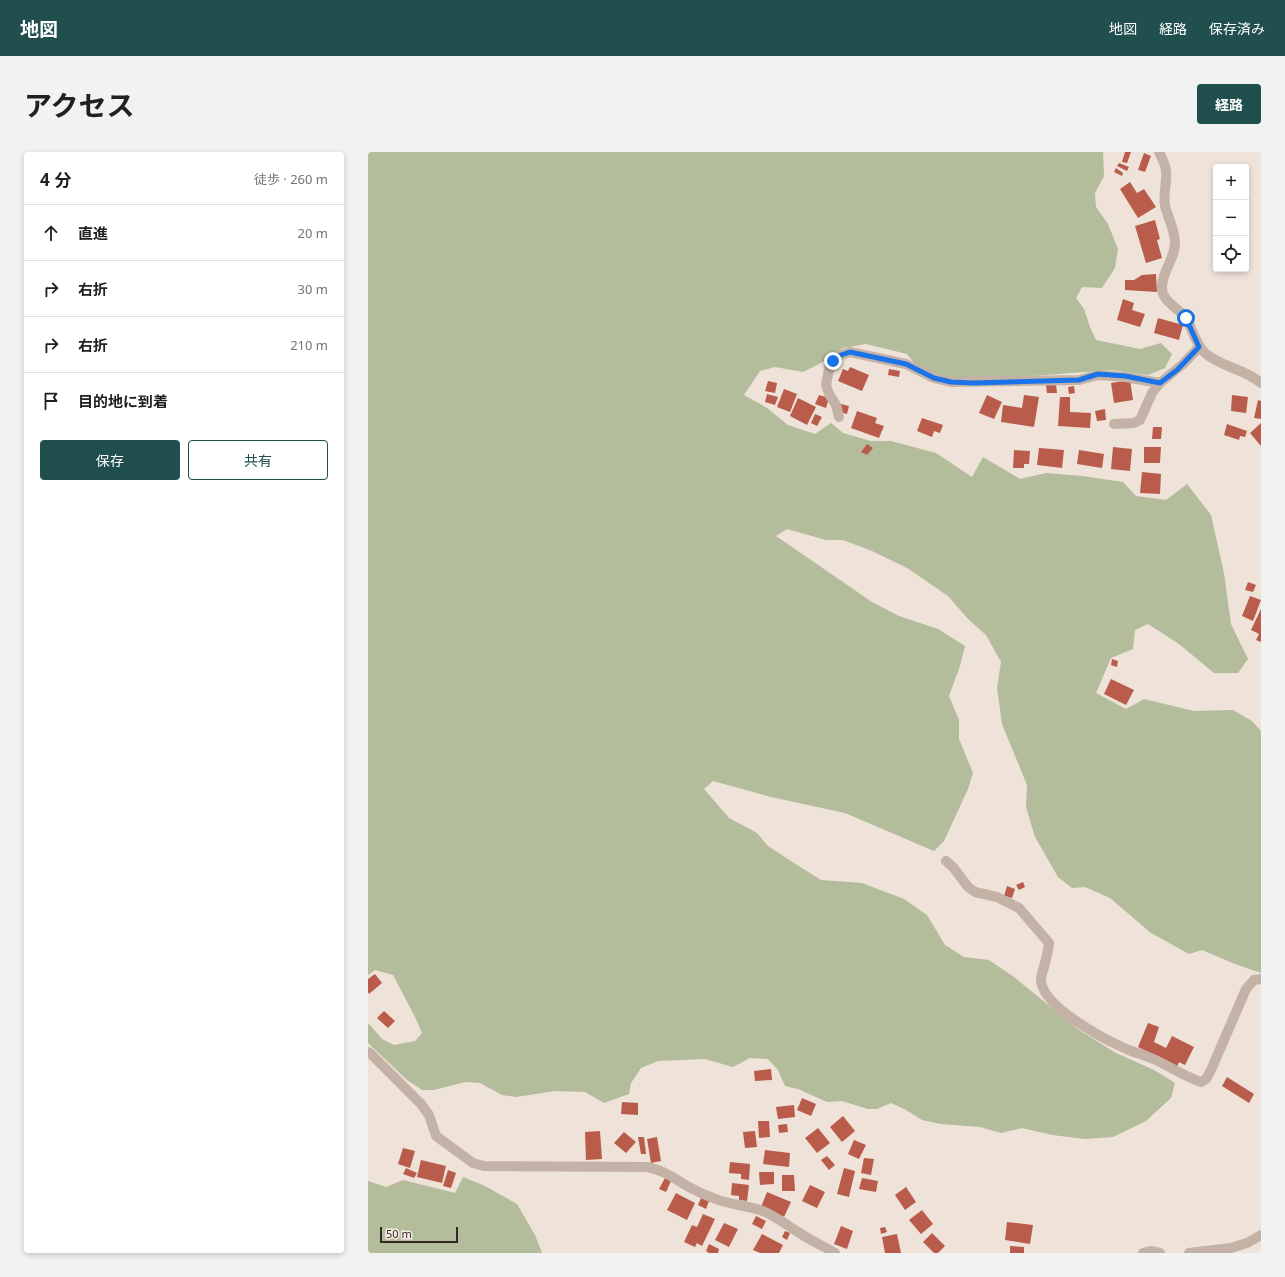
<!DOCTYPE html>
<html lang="ja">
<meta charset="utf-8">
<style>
body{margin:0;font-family:"Noto Sans","Noto Sans JP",sans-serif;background:#f2f2f2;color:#202124}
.controls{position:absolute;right:12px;top:12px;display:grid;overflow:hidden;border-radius:4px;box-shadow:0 2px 6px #0003}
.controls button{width:36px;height:36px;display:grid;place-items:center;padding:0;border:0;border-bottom:1px solid #e0e0e0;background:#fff;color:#202124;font:20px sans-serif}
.scale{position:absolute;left:12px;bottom:10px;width:78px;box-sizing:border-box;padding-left:4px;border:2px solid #322926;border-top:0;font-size:11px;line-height:14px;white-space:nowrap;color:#322926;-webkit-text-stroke:3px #f7ede4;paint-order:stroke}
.stop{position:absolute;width:12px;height:12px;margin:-9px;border:3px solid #1a73e8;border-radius:50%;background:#fff}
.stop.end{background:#1a73e8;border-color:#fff;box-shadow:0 1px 4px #0008}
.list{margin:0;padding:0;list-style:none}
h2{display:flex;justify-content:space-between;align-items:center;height:52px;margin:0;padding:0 16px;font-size:17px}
h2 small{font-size:13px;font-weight:400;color:#757577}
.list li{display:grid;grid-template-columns:26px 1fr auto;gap:12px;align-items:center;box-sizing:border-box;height:56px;padding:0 16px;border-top:1px solid #e0e0e0}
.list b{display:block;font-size:15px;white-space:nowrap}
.list em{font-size:13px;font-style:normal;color:#757577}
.actions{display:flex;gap:8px;padding:12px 16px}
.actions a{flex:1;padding:9px 0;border:1px solid #204f4e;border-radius:4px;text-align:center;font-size:14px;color:#204f4e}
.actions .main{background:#204f4e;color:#fff}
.icon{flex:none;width:22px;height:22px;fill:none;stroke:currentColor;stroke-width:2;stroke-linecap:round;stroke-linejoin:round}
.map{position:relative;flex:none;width:893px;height:1101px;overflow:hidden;border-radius:4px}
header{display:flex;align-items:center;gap:24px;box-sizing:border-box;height:56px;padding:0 20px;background:#204f4e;color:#fff}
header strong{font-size:19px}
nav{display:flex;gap:22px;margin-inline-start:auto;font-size:14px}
.intro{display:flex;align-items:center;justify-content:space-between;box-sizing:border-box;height:96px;padding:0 24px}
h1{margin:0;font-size:28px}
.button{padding:10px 18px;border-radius:4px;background:#204f4e;color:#fff;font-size:14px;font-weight:700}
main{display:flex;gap:24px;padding:0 24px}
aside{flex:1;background:#fff;border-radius:4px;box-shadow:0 2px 6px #0003}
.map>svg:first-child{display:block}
.green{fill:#b3bc9b}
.building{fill:#ba5c4b}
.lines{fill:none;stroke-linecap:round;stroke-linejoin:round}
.minor{stroke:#c5b2a6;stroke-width:10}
.route{stroke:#1a73e8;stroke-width:5}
</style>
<header>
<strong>地図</strong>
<nav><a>地図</a><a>経路</a><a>保存済み</a></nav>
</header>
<div class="intro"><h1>アクセス</h1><a class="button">経路</a></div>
<main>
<aside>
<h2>4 分<small>徒歩 · 260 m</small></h2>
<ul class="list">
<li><svg class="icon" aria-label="ahead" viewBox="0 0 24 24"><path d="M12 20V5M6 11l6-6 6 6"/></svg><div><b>直進</b></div><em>20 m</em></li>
<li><svg class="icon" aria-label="right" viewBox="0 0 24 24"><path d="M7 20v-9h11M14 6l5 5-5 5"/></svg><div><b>右折</b></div><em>30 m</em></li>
<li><svg class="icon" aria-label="right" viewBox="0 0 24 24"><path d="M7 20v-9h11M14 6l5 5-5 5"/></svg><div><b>右折</b></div><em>210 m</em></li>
<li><svg class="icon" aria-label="arrive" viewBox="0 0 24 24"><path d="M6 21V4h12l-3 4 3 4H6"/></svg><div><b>目的地に到着</b></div></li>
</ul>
<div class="actions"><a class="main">保存</a><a>共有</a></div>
</aside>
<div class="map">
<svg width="893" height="1101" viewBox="0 0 893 1101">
<rect width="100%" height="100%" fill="#eee2d9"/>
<g class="green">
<polygon points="0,0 735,0 736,24 727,41 728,55 740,72 750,97 747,116 734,136 714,135 708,146 716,157 722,175 728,188 772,197 793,191 804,202 797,216 780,223 743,218 652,225 575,226 554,221 539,202 498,192 475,196 451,212 435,220 407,215 392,219 376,243 399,256 420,273 447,282 463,271 475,281 503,289 523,289 568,301 604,325 615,305 652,327 678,321 714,324 755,330 768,344 798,348 819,332 843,363 856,421 863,472 880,507 870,521 846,521 811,492 780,472 767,478 765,497 743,506 728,541 758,557 776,547 826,559 865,558 884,569 893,579 893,821 867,812 834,798 821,802 783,781 742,746 717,735 704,736 690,725 667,685 658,655 659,633 634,572 629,536 633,510 618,483 601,468 580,444 539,416 504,399 475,388 458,388 419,377 408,384 504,450 531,464 570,477 597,494 592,514 581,544 591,568 591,587 605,621 600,637 576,689 566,699 477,661 403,645 345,629 336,637 361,666 389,681 400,694 426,711 453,728 494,731 536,747 559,763 577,793 596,805 621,808 646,825 711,878 748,901 786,918 807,931 803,946 778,969 745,985 717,987 684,983 654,976 633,981 612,975 573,972 554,968 538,958 523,951 509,957 500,957 474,949 459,950 430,937 417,934 410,918 400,907 382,906 365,915 337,907 290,909 273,916 263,931 261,942 236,951 217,940 187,939 148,945 134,943 112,931 97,930 66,938 54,938 39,928 0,891 0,872 2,873 14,887 26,893 47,889 54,881 47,865 25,823 7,818 0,823"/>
<polygon points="95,1025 117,1034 149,1052 167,1083 174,1101 0,1101 0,1029 18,1035 35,1028 87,1041"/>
</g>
<g class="building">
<polygon points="757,0 763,0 759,11 754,10"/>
<polygon points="776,1 783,4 777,20 770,18"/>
<polygon points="751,11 761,15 759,19 749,14"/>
<polygon points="748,16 755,21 754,24 746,20"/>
<polygon points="762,30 769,41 776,37 788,55 770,66 752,37"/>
<polygon points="787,68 792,87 789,88 794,106 778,111 767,74"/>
<polygon points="788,122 789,140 757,138 757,128 766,128 774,123"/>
<polygon points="755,147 766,151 764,158 777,162 772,175 749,168"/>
<polygon points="790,166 815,173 811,188 786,181"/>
<polygon points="482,215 501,223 494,239 470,229 475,217 480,219"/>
<polygon points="521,217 532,219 531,225 520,223"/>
<polygon points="762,228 765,248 746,251 743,231"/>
<polygon points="400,229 409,231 407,241 397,239"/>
<polygon points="688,232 689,241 679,241 678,233"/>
<polygon points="706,234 707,241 701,242 700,235"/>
<polygon points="416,237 429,242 422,260 409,255"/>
<polygon points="399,242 410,245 407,253 397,250"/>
<polygon points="451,243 461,246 458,256 447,252"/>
<polygon points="619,243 634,250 626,267 611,261"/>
<polygon points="656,243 671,245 666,275 633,270 635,253 654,256"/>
<polygon points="864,243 880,245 878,261 863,259"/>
<polygon points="692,245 702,245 702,260 723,261 722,276 690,274"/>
<polygon points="430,246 448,255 439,273 422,264"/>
<polygon points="890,248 893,249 893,267 886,266"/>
<polygon points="473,252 481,254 479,262 471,260"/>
<polygon points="737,257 738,268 729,269 727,259"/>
<polygon points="489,259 509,266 507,271 516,274 511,286 483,276"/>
<polygon points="447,262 454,265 449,274 443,271"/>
<polygon points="554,266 575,273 572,281 566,279 564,285 549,279"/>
<polygon points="893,271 893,294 882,281"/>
<polygon points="859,272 879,279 877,285 872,284 871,288 856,283"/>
<polygon points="785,275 794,275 793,287 784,287"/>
<polygon points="499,292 505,296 499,303 493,300"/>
<polygon points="745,295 764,297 762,319 743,317"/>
<polygon points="776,295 793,295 792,311 776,311"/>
<polygon points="671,296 696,298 694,316 669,313"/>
<polygon points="646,298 662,299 661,312 656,312 656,316 645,316"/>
<polygon points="711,298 736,302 734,316 709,312"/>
<polygon points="774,320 793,322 792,342 772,341"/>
<polygon points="880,430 888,433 885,440 877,438"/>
<polygon points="882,444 893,448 885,469 874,464"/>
<polygon points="893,457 893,490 888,488 891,482 883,478"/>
<polygon points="744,507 750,509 749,515 743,513"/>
<polygon points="743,527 766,538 758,553 736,542"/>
<polygon points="655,730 657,735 651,738 648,733"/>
<polygon points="639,734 647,737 644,746 636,744"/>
<polygon points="7,822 14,831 1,842 0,840 0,827"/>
<polygon points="16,859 27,869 20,876 9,866"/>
<polygon points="780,871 791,875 786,890 798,896 804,884 826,895 817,913 811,910 809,915 770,895"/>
<polygon points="403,917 404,928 387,929 386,919"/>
<polygon points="859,925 886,942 881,951 854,934"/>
<polygon points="434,946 448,952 443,964 429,958"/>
<polygon points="254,950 270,951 270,963 253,962"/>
<polygon points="426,953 427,965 410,967 408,955"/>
<polygon points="475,964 487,979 474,990 462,975"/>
<polygon points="390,969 401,969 402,985 391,986"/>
<polygon points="419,972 420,980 411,981 410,973"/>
<polygon points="450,976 462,991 449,1001 437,986"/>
<polygon points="232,979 234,1007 218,1008 217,980"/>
<polygon points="387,979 389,995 377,996 375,980"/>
<polygon points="256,980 268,990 258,1001 246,991"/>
<polygon points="270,985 276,985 278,1002 273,1002"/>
<polygon points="289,985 293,1009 283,1011 279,987"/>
<polygon points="486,988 498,993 491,1007 480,1002"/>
<polygon points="35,996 47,999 42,1016 30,1012"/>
<polygon points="397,998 422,1001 421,1015 395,1012"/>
<polygon points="459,1004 467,1013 461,1018 453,1008"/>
<polygon points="496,1006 506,1007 503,1023 493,1021"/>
<polygon points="53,1008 78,1014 74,1031 49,1025"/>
<polygon points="362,1010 382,1012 381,1028 373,1027 373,1022 361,1021"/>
<polygon points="38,1016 49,1021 46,1026 35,1022"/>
<polygon points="476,1016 487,1019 481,1045 469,1042"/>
<polygon points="80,1018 88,1021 83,1036 75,1034"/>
<polygon points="391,1020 406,1020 406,1032 392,1033"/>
<polygon points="414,1023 426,1023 427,1039 414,1039"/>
<polygon points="297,1026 303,1029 298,1040 291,1037"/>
<polygon points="494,1026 510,1029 508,1040 491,1037"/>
<polygon points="364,1031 381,1033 379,1049 371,1048 371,1044 363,1043"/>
<polygon points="442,1033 457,1040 449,1056 434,1049"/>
<polygon points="538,1035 548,1050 537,1058 527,1043"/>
<polygon points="399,1040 423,1050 416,1065 393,1055"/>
<polygon points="308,1041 327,1051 319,1068 299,1058"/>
<polygon points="333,1046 341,1049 338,1057 330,1053"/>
<polygon points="554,1058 565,1072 553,1082 541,1068"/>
<polygon points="335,1062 347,1067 334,1094 329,1091 327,1095 316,1090 324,1073 329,1075"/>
<polygon points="388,1064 398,1069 394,1077 384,1072"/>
<polygon points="639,1070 665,1073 662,1092 637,1088"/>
<polygon points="356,1071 370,1077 361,1095 347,1088"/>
<polygon points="473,1074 485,1079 479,1097 466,1092"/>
<polygon points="517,1075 519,1080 513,1082 512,1076"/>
<polygon points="417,1079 422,1081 419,1088 414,1085"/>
<polygon points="564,1081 577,1094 570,1101 566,1101 555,1090"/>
<polygon points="394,1082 415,1093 411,1101 392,1101 385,1098"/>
<polygon points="529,1082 533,1101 517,1101 514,1085"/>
<polygon points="341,1092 351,1097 350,1101 341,1101 338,1099"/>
<polygon points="642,1094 656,1095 656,1101 642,1101"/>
</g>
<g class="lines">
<g class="minor">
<path d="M 791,0 C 794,6 798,13 798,20 C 799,31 795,42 797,54 C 800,65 806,77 807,89 C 808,106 793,121 794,136 C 794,150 811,156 818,166 C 825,178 827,191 837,201 C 853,215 877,217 893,231"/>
<polyline points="471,265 468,253 461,242 458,233 461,217 465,209 473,203 482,200 538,212 566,226 583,230 711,228 730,223 757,225 792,231"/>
<polyline points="746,272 766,271 772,268 784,241 792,231 815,212 831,195"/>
<path d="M 578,709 L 585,715 L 600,735 L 607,740 L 629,745 L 651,756 L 681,791 C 680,800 678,807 676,815 C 675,819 673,823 673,827 C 672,853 734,886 754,895 C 764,900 774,902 783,906 C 800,913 815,924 833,930 L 838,927 L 843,918 L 878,837 L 886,828 L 893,827"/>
<path d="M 0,900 L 3,902 L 53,952 L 61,963 L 68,984 L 105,1011 L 116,1014 L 279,1015 C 299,1019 306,1027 323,1036 C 330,1040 338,1043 345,1046 C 361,1053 379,1053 395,1059 C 409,1065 417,1072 430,1080 C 442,1088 455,1094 467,1101"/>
<polyline points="775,1101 783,1099 792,1101"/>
<polyline points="821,1101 863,1096 879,1091 893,1083"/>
</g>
</g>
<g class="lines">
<polyline class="route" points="465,209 473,203 482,200 538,212 566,226 583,230 605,231 711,228 730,222 757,224 792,231 809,218 831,195 818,166"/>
</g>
</svg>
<div class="controls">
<button>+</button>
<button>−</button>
<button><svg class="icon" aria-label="locate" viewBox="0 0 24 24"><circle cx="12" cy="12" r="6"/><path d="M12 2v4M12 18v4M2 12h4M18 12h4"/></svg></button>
</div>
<div class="scale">50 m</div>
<div class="stop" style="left:818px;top:166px"></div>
<div class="stop end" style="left:465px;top:209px"></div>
</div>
</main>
